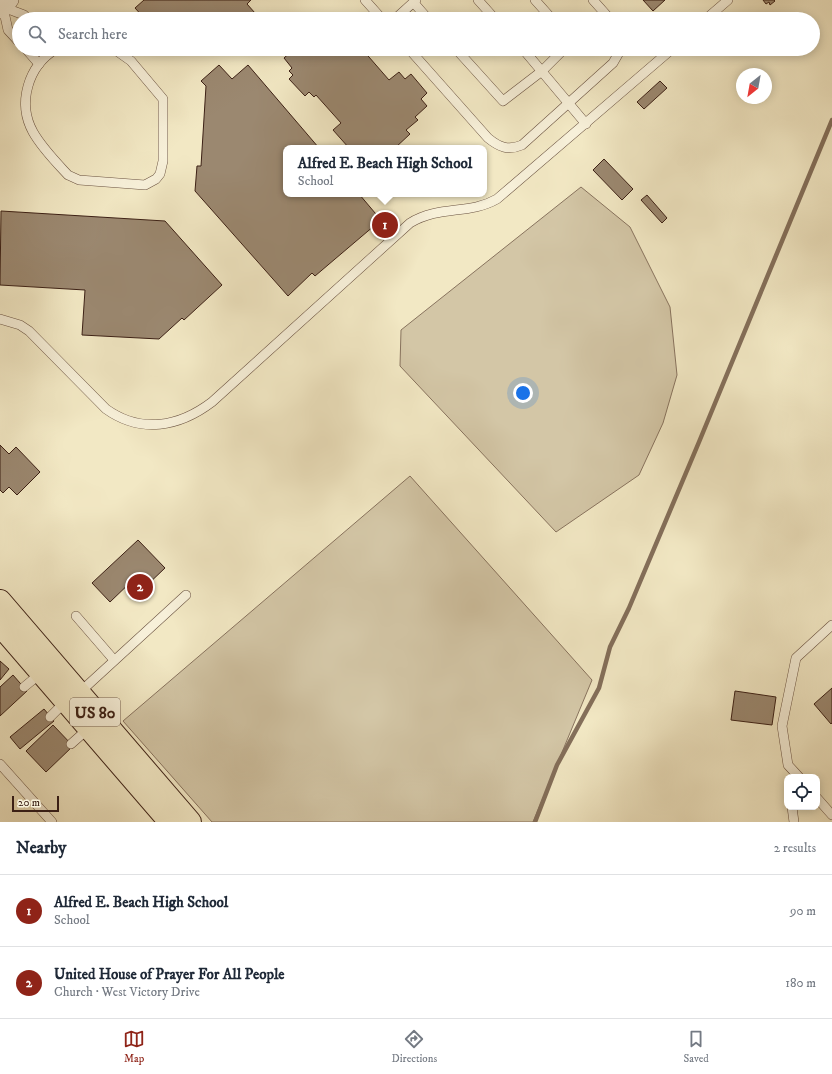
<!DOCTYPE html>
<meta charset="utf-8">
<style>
body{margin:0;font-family:"IM FELL DW Pica",serif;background:#f6f6f7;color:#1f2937}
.controls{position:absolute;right:12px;bottom:12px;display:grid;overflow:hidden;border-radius:8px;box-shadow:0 2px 10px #0003}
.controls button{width:36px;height:36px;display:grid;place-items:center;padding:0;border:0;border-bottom:1px solid #e0e1e3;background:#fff;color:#1f2937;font:20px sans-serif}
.compass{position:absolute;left:736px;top:68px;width:36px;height:36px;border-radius:50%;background:#fff;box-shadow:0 2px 10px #0003;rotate:211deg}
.scale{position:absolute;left:12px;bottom:10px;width:47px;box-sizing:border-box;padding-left:4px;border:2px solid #3c2015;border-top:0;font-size:11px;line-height:14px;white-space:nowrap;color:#3c2015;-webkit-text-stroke:3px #f7f0d9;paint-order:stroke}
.you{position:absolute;left:523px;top:393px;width:14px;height:14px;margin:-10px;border:3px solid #fff;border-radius:50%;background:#1a73e8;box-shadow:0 0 0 6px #1a73e833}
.badge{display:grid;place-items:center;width:26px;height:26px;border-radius:50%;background:#8f2418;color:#fff;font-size:13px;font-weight:700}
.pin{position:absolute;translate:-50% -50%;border:2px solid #fff;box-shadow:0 1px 4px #0006}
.popup{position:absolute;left:283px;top:145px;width:204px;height:52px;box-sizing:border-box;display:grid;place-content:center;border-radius:8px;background:#fff;filter:drop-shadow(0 1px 3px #0005);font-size:13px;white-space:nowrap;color:#747a83}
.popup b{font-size:15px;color:#1f2937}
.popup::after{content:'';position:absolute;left:50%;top:100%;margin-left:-8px;border:8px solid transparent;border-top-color:#fff}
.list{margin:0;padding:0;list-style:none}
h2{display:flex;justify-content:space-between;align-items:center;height:52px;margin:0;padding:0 16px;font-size:17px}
h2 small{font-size:13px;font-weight:400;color:#747a83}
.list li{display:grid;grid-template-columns:26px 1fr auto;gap:12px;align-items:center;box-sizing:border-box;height:72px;padding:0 16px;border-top:1px solid #e0e1e3}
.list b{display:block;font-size:15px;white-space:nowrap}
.list p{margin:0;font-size:13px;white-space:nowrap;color:#747a83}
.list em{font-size:13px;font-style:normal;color:#747a83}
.icon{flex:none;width:22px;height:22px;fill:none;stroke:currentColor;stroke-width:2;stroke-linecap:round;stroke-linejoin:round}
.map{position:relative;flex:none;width:832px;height:822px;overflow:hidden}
.search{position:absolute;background:#fff;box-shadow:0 2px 10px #0003;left:12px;right:12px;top:12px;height:44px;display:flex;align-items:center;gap:10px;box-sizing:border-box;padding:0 14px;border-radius:22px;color:#747a83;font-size:15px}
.sheet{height:196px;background:#fff}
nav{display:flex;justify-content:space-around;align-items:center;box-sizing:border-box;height:56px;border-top:1px solid #e0e1e3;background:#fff;font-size:11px;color:#747a83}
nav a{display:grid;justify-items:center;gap:2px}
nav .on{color:#8f2418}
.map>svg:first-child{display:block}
.green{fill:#d3c6a6;stroke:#88735e}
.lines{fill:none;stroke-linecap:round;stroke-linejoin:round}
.stream{stroke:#846f5a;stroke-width:4.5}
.building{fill:#9b8870;stroke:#3c2015}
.service-casing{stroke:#6a5241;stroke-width:10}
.minor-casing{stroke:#6a5241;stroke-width:18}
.primary-casing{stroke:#3c2015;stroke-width:24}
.service{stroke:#f7f0d9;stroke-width:9}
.minor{stroke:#f7f0d9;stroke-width:17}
.primary{stroke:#f2e8c4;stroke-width:22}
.labels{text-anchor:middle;stroke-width:3;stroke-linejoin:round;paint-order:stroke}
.shield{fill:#f7f0d9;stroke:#745e50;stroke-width:1}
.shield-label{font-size:16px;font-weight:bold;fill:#3c2015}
</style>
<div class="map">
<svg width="832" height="822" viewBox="0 0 832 822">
<rect width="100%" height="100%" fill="#f2e8c4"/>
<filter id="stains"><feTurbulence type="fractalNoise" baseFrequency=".005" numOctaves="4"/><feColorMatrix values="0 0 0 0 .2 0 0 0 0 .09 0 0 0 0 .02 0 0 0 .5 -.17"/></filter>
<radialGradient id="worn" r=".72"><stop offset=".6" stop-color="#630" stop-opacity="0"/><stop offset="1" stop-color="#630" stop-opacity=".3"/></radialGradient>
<g class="green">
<polygon points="581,187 630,227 670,307 677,375 663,423 639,475 556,532 400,366 401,330"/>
<polygon points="410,476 592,680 533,822 212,822 123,721"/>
</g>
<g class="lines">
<polyline class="stream" points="535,822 557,765 599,688 610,647 629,608 699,442 832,120"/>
</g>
<g class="building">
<polygon points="144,0 251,0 247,4 255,13 248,19 145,19 135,8"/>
<polygon points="643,0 665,0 653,11"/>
<polygon points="763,0 774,0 775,1 770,5 769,2 766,4"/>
<polygon points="294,49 362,49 389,80 399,72 405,79 411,74 427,93 421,99 427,106 415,117 418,120 406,130 410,134 395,148 349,148 333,130 341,123 316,95 314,97 309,92 305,96 289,79 293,75 289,71 292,68 284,58"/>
<polygon points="219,65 232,79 248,65 319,148 286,148 286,194 359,194 381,220 315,276 312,273 288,296 195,191 197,166 201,166 206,86 201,81"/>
<polygon points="660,81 667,88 644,109 637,102"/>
<polygon points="604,159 633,189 622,200 593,170"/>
<polygon points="647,195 667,218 662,223 641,200"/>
<polygon points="1,211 165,221 222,285 184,320 182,318 159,339 82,335 85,290 0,285"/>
<polygon points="0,445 9,454 16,447 40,472 17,495 9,487 3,493 0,490"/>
<polygon points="138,540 165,568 144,588 135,578 110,602 92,583"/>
<polygon points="0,661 9,669 0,680"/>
<polygon points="13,675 27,691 0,716 0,687"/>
<polygon points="832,688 832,723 831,724 814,704"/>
<polygon points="735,691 776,697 772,725 731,720"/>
<polygon points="44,709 54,721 20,749 10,737"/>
<polygon points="53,725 73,746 46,772 26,751"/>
</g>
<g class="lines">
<defs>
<g id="service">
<polyline points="365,0 382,19"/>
<polyline points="478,0 495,19"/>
<polyline points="535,0 552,19"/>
<polyline points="593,0 610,19"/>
<polyline points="414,3 428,19"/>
<polyline points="3,7 8,30 19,42"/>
<polyline points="3,7 24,15 28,19"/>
<polyline points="395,19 416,0"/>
<polyline points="706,19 728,0"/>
<polyline points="26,49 39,64"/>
<path d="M 56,49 C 28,66 17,103 33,132 C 42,148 55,161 68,175 L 79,180 L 145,185 L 156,179 L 160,174 L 163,161 L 163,99 L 131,61 L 114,49"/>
<path d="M 409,49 L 488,138 C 499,147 508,151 522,145 L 613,63 L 621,49"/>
<polyline points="456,49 503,101 542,71 564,49"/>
<polyline points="523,49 586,124"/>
<path d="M 0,319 L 20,325 L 29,331 L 106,409 C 141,434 179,427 212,402 L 410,223 C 440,205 469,215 497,199 L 672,49"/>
<polyline points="76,616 114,660"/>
<polyline points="24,687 41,673"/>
<polyline points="79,693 186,595"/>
<polyline points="50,717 66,701"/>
<polyline points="71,744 89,728"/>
<polyline points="0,764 52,822"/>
<polyline points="799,777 788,765 782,726 796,658 832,625"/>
<polyline points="817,798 832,815"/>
<polyline points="792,807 794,822"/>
</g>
<polyline id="minor" points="0,10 10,0"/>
<g id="primary">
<polyline points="0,601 190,822"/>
<polyline points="0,625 170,822"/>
</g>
</defs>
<use href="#service" class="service-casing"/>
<use href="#minor" class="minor-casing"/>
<use href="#primary" class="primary-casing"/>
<use href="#service" class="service"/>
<use href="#minor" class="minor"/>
<use href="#primary" class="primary"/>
</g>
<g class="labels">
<rect class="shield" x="70" y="698" width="50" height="28" rx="3"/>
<g class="shield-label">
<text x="95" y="718">US 80</text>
</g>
</g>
<rect width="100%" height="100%" filter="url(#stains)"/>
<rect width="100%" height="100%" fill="url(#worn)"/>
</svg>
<div class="controls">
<button><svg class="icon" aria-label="locate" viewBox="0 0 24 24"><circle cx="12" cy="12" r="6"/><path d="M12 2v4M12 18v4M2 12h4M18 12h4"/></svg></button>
</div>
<svg class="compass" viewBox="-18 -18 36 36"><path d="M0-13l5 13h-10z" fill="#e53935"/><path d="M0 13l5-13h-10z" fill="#747a83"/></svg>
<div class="scale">20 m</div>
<div class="you"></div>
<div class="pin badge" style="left:385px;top:225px">1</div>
<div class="popup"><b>Alfred E. Beach High School</b>School</div>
<div class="pin badge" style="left:140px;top:587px">2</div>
<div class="search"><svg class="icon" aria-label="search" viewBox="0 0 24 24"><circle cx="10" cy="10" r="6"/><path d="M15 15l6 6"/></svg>Search here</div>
</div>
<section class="sheet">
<h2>Nearby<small>2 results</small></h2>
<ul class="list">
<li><span class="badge">1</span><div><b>Alfred E. Beach High School</b><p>School</p></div><em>90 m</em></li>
<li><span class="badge">2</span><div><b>United House of Prayer For All People</b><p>Church · West Victory Drive</p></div><em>180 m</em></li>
</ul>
</section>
<nav>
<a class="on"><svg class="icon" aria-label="map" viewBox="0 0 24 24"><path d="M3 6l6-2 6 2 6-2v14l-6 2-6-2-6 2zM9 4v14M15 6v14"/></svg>Map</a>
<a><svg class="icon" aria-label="directions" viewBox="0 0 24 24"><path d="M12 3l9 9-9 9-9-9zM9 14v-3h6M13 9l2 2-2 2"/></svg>Directions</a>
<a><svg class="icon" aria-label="saved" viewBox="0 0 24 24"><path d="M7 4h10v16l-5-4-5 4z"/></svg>Saved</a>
</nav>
